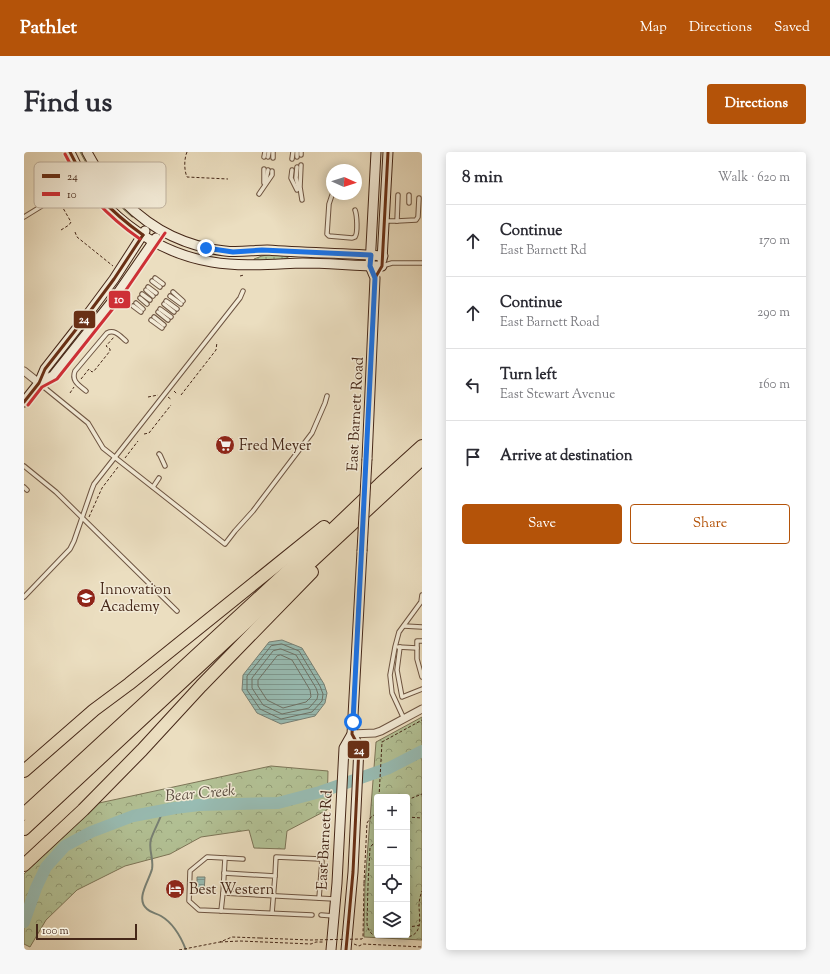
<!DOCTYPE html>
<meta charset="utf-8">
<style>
body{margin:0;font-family:"Sorts Mill Goudy",serif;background:#f7f7f7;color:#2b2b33}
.controls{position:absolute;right:12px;bottom:12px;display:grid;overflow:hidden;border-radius:4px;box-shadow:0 2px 10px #0003}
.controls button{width:36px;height:36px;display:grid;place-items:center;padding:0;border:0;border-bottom:1px solid #e1e1e2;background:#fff;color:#2b2b33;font:20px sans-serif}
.compass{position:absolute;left:302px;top:12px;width:36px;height:36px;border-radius:50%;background:#fff;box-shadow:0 2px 10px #0003;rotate:93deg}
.scale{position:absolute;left:12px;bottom:10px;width:101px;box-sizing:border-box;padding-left:4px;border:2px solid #452718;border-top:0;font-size:11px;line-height:14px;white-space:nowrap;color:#452718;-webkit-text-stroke:3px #f2ead6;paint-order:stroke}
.stop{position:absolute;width:12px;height:12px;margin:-9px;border:3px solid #1a73e8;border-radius:50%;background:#fff}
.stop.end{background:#1a73e8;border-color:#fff;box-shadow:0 1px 4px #0008}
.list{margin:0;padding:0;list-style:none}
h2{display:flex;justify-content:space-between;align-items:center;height:52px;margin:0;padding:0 16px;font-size:17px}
h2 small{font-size:13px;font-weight:400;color:#7c7c81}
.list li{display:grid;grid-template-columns:26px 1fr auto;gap:12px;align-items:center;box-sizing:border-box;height:72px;padding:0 16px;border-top:1px solid #e1e1e2}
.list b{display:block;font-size:15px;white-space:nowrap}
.list p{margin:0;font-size:13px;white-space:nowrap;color:#7c7c81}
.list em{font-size:13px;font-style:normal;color:#7c7c81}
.actions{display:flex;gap:8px;padding:12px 16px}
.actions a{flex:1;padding:9px 0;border:1px solid #b45309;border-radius:4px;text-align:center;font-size:14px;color:#b45309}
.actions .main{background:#b45309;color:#fff}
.icon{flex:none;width:22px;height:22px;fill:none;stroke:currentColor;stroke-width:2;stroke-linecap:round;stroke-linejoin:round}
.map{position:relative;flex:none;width:398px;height:798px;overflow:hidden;border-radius:4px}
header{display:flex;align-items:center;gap:24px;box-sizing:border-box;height:56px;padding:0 20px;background:#b45309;color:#fff}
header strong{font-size:19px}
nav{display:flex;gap:22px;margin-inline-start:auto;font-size:14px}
.intro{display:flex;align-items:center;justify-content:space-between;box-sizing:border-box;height:96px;padding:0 24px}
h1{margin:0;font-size:28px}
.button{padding:10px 18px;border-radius:4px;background:#b45309;color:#fff;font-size:14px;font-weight:700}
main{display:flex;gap:24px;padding:0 24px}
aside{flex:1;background:#fff;border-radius:4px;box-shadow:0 2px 10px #0003}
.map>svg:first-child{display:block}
.grass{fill:url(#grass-dots);stroke:#7c7457}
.forest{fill:url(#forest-crowns);stroke:#7c7457;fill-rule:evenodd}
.water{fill:url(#water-rules);stroke:#778075}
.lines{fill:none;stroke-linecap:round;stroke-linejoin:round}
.shore{stroke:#6e7266;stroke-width:1}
.stream{stroke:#778075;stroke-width:2}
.river{stroke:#98bcb3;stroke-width:12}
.service-casing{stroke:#6e5542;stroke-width:5.5}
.minor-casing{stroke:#6e5542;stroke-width:9}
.secondary-casing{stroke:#452718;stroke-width:11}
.motorway-casing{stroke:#452718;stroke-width:14}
.path{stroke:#452718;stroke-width:1;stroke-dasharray:3 2;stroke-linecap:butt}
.service{stroke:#f2ead6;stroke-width:3.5}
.minor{stroke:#f2ead6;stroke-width:7}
.secondary{stroke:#f2ead6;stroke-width:9}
.motorway{stroke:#ebdec0;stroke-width:12}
.secondary-bridge-casing{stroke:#452718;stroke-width:11;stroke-linecap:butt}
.path-bridge{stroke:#452718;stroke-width:1;stroke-dasharray:3 2;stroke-linecap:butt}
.secondary-bridge{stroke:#f2ead6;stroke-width:9}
.bus-1-casing{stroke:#f2ead6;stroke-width:6}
.bus-2-casing{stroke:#f2ead6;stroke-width:6}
.bus-1{stroke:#693016;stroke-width:3}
.bus-2{stroke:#ce3036;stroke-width:3}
.route{stroke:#1a73e8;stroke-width:5}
.labels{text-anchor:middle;stroke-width:3;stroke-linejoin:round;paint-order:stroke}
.street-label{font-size:15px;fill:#452718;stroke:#f2ead6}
.poi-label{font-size:15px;fill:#452718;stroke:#f2ead6;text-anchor:start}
.water-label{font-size:16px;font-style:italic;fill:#5a4c3f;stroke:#f2ead6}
.key{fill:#f2ead6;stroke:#beb09d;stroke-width:1}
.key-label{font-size:11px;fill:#452718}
.line-badge{stroke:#f2ead6;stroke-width:1.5}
.badge-label{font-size:11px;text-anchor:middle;font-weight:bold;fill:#fff}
</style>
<header>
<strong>Pathlet</strong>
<nav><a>Map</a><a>Directions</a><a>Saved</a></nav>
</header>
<div class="intro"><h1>Find us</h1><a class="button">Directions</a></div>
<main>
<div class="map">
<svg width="398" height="798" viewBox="0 0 398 798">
<defs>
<pattern id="grass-dots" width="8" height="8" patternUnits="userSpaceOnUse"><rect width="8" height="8" fill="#b3c296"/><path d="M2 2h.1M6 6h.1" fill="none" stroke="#939e79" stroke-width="1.8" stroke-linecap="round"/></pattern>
<pattern id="forest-crowns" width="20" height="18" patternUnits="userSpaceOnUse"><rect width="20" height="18" fill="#b3c296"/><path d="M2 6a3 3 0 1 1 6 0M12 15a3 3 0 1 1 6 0" fill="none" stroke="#939e79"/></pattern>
<pattern id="water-rules" width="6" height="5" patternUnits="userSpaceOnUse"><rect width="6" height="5" fill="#98bcb3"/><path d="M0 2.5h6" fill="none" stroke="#7e9991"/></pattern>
</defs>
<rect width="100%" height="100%" fill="#ebdec0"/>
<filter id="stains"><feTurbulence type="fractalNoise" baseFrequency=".005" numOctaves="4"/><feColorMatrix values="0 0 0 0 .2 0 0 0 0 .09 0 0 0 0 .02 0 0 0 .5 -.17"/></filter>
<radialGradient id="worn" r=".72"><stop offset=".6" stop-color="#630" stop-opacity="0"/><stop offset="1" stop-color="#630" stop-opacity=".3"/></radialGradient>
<g class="grass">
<path d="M 56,0 L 59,0 L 109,65 L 108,65 C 86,46 69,25 56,0 Z"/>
<path d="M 248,102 L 265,104 L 266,104 C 256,111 241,109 230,109 L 230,107 L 238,104 Z"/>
</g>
<g class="forest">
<path d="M 398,565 L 398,788 L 340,785 L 341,732 L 352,590 ZM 353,645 L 383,645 L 383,783 L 353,783 Z"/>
<polygon points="247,614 304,619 303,658 263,679 261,697 230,696 225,678 177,685 146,702 101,714 53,738 22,768 6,795 0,792 0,722 75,651"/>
</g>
<g class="water">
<polygon points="258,488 278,496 300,532 303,541 301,551 291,564 257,572 233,561 218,538 219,523 245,490"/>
<polygon points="173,725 181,725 180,740 173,740"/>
</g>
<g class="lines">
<g class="shore">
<polygon points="258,492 275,499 296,534 299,542 298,549 288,560 257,567 236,557 223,538 223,524 247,494"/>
<polygon points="257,497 272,503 292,536 294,542 293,547 285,556 258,562 239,553 228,536 228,526 249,499"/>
<polygon points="257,503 268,508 286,538 287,545 282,550 259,556 243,548 234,534 234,528 253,504"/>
</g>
<path class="stream" d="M 139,658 C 136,668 130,678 127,687 C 124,698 130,706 128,717 C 125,729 111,747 123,757 C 127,761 132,761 137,764 C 149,771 157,785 162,798"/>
<polyline class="river" points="0,770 12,736 22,715 41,694 67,680 109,664 151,656 175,653 254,651 296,640 365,616 398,599"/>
<defs>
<g id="service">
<polyline points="277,3 277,0"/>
<polyline points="240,5 241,0"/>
<polyline points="244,5 245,0"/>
<polyline points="273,5 273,0"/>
<polyline points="249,6 249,0"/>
<polyline points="268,7 269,0"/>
<polyline points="277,13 276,35 278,48"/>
<polyline points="273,15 272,26 275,37"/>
<polyline points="240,17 240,31"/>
<path d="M 100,18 C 100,24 99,29 102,35 L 122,49 L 127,49 L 135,36 L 136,32 L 137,20"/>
<polyline points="268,18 267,26 273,38"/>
<polyline points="241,32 244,18"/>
<polyline points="235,42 248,23 248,19"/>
<path d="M 308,43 L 305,52 L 303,82 L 305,84 L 328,86 C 329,86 330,85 331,85 C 334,81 333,63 331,58"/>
<polyline points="385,51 385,43"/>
<polyline points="0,65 21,52"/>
<polyline points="360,69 373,69 392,68 394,65 395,46"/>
<polyline points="373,69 374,43"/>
<polyline points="358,114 368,111 398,111"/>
<polyline points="131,126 139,132"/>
<polyline points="128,129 136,135"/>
<polyline points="124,135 132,141"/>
<polyline points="122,138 129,144"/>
<polyline points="149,140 159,149"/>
<polyline points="118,142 126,148"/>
<polyline points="146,144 157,152"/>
<polyline points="116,146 123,152"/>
<polyline points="142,149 153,157"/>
<polyline points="112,151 119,157"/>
<polyline points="140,152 150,160"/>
<polyline points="109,154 117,160"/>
<polyline points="136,157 147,165"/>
<polyline points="134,160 144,168"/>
<polyline points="130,165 140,173"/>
<polyline points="127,168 138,176"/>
<polyline points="16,232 64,271 79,296 201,392 211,379 229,359 288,281 301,251 303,244"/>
<path d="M 62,239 C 55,233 47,229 51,219 L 83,181 C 91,177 96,184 102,189"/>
<polyline points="135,302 136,303 141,314"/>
<polyline points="0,314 32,340 153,459"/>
<polyline points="0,335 3,338"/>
<polyline points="129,335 135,326"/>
<polyline points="0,445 46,397 50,389 68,337 70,332 216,146 219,139"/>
<polyline points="380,474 398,475"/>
<polyline points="398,489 393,489 393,507 398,525"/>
<polyline points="374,495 393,496"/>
<polyline points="376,495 373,518 378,545 398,537"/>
<polyline points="380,567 368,541 366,523 371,495 375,480 397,450 398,443"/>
<polyline points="201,706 219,707"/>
<polyline points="200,721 251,724 248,761"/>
<polyline points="251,724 252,705 296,707 298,709 295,746"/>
<polyline points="197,759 199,741"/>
<polyline points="288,763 175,758 165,749 166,719 183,705 201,706 199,741 310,747"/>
<polyline points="297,763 310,764"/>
</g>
<g id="minor">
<polyline points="0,219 15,231"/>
<polyline points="328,582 351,581 357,579 398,557"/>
</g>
<g id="secondary">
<path d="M 46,0 C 70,56 127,100 188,110 C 218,115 248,112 279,111 C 305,111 332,114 358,114"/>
<path d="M 63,0 C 79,33 115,69 148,84 C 165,92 183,97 201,99 C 215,101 229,98 243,98 C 282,101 320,101 359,104"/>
<polyline points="358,108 364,0"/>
<polyline points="15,231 29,224 87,151 132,86"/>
<polyline points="0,250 15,231 21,217 61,166 90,127 121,79"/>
<polyline points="343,307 351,126 346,114 352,0"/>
<polyline points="307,798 313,731 320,596 328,582 338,399"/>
<polyline points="322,798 329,720 335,595 328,582"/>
</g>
<g id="motorway">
<polyline points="0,619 70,558 105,532 300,375"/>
<polyline points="0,662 306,380 356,332 398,294"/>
<polyline points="0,677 398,307"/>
<polyline points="0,713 59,658 118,598 177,534 288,420"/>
</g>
</defs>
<use href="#service" class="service-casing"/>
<use href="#minor" class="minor-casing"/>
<use href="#secondary" class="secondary-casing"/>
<use href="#motorway" class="motorway-casing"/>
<g class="path">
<path d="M 163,0 C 160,7 160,18 163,25 L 204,27"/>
<polyline points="26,55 35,49 47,70 45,73 37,78"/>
<polyline points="51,80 53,85 89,114"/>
<polyline points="216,124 220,123"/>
<polyline points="57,227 65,217 68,220 70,219 86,199 86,197 82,194 90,185"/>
<polyline points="150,239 153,242"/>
<polyline points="46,241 50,235"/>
<polyline points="157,243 192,198 193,190"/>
<polyline points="124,245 134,243"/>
<polyline points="144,245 148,248"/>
<polyline points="120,282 125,281 147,253"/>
<polyline points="101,306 114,289"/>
<polyline points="65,365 78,336 94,315"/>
<polyline points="355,645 358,590 398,568"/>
<polyline points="383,648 398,642"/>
<polyline points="383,665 398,666"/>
<path d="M 353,689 L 348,693 L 346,696 L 344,733 L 343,772 C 344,778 346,781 351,784 L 383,785 C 398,783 396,768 395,755 C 395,749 396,744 398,739"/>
<polyline points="340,731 343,671 347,665 353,661"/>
<polyline points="353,738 351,763 353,769"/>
<polyline points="383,775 392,774 396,773"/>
<polyline points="196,790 216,789 287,792 292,790 299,790"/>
<polyline points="330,792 335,794 339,792 398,795"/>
<polyline points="155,798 196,790 208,785 236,786"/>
</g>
<use href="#service" class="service"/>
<use href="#minor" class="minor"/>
<use href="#secondary" class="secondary"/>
<use href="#motorway" class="motorway"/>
<defs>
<polyline id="secondary-bridge" points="338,399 343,307"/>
</defs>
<use href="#secondary-bridge" class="secondary-bridge-casing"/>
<polyline class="path-bridge" points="236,786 286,788 338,787 339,785 340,731"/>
<use href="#secondary-bridge" class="secondary-bridge"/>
<defs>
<g id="bus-1">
<path d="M 46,0 C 63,36 87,60 119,83"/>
<polyline points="0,250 15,231 21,217 61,166 90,127 119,83"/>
<polyline points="322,798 329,720 335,595 328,582 351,126 358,114 364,0"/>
</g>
<g id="bus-2">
<path d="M 41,2 C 59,39 83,64 116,87"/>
<polyline points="4,253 18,235 33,227 91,154 141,81"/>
</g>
</defs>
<use href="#bus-1" class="bus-1-casing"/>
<use href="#bus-2" class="bus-2-casing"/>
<use href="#bus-1" class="bus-1"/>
<use href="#bus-2" class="bus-2"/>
</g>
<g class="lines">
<polyline class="route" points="182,96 209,100 238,98 347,103 346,114 351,126 329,570"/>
</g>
<defs>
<symbol id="supermarket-disc" viewBox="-11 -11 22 22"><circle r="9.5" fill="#8f2418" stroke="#f2ead6"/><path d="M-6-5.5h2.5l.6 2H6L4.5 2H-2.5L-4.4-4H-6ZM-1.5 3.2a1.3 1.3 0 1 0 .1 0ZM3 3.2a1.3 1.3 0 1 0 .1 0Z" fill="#fff"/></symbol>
<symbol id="school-disc" viewBox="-11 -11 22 22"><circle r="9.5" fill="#8f2418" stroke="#f2ead6"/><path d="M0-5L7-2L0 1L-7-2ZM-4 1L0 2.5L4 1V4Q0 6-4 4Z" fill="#fff"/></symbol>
<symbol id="hotel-disc" viewBox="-11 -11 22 22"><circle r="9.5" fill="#8f2418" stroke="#f2ead6"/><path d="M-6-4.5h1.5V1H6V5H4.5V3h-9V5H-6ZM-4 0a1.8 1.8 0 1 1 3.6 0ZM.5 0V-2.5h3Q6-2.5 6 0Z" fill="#fff"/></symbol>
</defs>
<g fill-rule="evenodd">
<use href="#supermarket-disc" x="190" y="282" width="22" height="22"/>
<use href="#school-disc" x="51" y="435" width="22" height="22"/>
<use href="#hotel-disc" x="140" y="726" width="22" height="22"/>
</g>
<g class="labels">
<g class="street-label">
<text transform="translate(331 262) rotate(-87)" y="5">East Barnett Road</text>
<text transform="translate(300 688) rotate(-87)" y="5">East Barnett Rd</text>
</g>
<g class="poi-label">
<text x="215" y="298">Fred Meyer</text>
<text x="76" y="442">Innovation<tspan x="76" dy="17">Academy</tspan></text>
<text x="165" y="742">Best Western</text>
</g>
<g class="water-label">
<text transform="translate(176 640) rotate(-5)" y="6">Bear Creek</text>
</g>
</g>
<rect x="10" y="10" width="132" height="46" rx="6" class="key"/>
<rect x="18" y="22" width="18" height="4" fill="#693016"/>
<rect x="18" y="40" width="18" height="4" fill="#ce3036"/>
<g class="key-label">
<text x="43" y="28">24</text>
<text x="43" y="46">10</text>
</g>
<g class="line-badge">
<rect x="84" y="138" width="23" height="19" rx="4" fill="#ce3036"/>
<rect x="49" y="158" width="23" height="19" rx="4" fill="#693016"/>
<rect x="323" y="588" width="23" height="19" rx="4" fill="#693016"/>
</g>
<g class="badge-label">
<text x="95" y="151">10</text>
<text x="60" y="171">24</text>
<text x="335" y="602">24</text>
</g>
<rect width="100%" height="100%" filter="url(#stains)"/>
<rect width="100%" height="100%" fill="url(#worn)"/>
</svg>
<div class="controls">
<button>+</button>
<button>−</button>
<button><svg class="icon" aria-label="locate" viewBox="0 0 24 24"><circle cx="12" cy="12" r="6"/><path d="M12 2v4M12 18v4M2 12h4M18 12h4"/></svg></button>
<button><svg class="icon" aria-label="layers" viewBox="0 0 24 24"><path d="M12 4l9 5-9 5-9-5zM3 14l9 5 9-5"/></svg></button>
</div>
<svg class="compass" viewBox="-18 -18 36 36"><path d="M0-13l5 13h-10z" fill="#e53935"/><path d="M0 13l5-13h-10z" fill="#7c7c81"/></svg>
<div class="scale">100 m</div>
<div class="stop" style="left:329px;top:570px"></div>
<div class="stop end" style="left:182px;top:96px"></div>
</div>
<aside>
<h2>8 min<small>Walk · 620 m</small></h2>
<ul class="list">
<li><svg class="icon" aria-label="ahead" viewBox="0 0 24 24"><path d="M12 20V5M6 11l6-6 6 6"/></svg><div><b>Continue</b><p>East Barnett Rd</p></div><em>170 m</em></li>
<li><svg class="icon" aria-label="ahead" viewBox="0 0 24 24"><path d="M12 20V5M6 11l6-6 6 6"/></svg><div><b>Continue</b><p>East Barnett Road</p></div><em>290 m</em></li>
<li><svg class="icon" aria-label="left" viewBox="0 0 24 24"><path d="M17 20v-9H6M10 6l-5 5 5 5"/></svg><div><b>Turn left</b><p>East Stewart Avenue</p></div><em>160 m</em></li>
<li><svg class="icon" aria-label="arrive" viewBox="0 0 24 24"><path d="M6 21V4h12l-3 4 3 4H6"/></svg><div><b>Arrive at destination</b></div></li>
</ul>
<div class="actions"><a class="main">Save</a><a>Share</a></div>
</aside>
</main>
